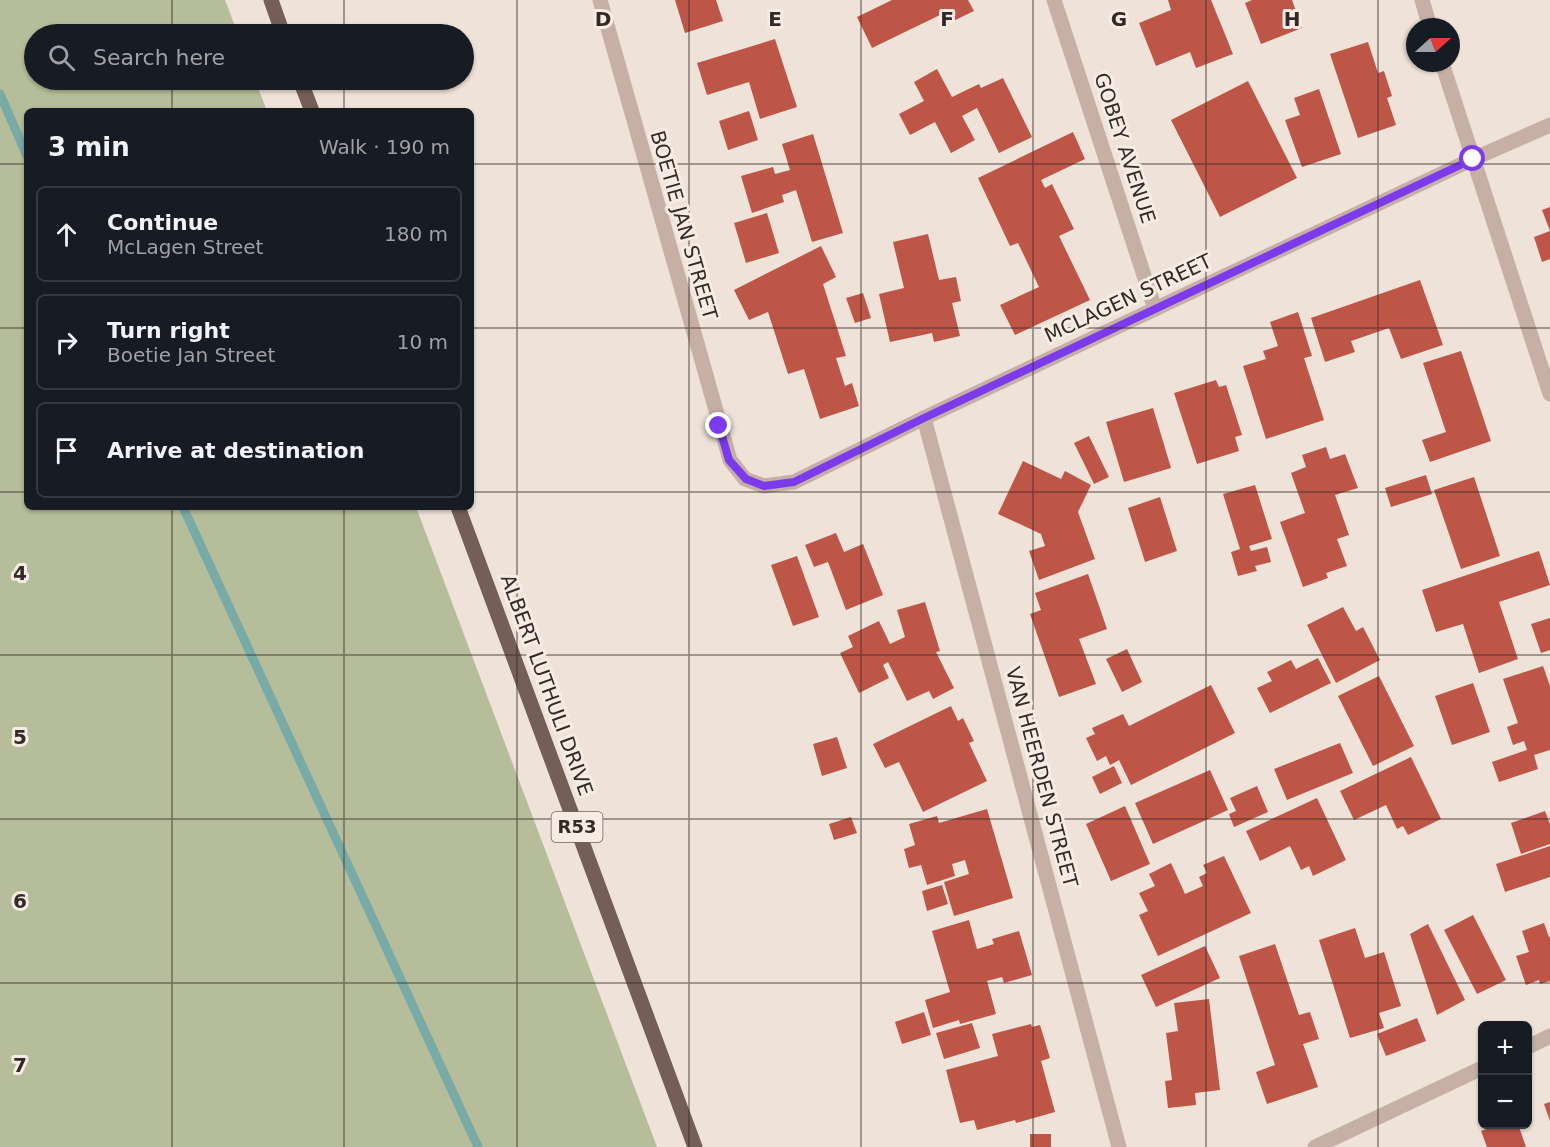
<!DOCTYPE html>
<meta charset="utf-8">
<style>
body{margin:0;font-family:"DejaVu Sans",sans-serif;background:#20242c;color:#f1f3f6}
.controls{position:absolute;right:18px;bottom:18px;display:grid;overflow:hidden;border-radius:9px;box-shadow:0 2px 4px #0004}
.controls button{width:54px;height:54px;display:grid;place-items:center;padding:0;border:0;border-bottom:2px solid #363941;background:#171b24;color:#f1f3f6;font:30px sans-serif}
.compass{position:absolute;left:1406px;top:18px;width:54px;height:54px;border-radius:50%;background:#171b24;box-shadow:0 2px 4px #0004;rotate:69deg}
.stop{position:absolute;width:18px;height:18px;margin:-14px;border:4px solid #7c3aed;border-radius:50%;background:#fff}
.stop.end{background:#7c3aed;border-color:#fff;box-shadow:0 2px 6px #0008}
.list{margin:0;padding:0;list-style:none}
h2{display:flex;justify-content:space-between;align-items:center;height:78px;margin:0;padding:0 24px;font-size:26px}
h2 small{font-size:20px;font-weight:400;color:#9ea1a6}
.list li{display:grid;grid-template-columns:39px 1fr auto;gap:18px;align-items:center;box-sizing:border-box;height:96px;margin:0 12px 12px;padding:0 12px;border:2px solid #363941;border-radius:9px}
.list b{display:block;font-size:22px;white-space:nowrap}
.list p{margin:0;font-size:20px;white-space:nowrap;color:#9ea1a6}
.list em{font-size:20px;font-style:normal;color:#9ea1a6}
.icon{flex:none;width:33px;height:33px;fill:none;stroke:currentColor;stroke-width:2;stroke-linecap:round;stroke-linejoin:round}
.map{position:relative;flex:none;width:1550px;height:1147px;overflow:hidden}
.search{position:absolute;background:#171b24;box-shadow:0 2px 4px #0004;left:24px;top:24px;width:450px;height:66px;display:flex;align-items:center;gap:15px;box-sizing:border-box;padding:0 21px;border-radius:33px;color:#9ea1a6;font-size:22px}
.panel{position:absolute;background:#171b24;box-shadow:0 2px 4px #0004;left:24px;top:108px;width:450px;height:402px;border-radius:9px}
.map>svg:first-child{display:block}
.green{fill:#b5bd9a}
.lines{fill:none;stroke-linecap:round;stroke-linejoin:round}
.stream{stroke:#7aaaa6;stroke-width:9}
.building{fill:#be5648}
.minor{stroke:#c6b0a6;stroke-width:15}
.major{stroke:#745e58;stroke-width:15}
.route{stroke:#7c3aed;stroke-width:8}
.grid{fill:none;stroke:#332926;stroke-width:1.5;stroke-opacity:0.55}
.labels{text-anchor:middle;stroke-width:6;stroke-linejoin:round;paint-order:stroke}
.shield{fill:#f7ece4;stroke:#6e645f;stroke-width:1.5}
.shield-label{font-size:18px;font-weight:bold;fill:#332926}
.street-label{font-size:20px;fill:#332926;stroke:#f7ece4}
.grid-label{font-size:20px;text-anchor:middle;font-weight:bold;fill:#332926;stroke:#f7ece4;stroke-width:6;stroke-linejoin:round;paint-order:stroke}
</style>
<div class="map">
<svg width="1550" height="1147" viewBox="0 0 1550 1147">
<rect width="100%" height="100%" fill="#efe2d9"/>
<polygon class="green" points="0,0 225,0 238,34 34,34 34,80 255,80 267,111 27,111 27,507 416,507 657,1147 0,1147"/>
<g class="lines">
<g class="stream">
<polyline points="0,94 27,156"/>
<polyline points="183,507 478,1147"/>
</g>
</g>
<g class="building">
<polygon points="675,0 716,0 723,21 685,33"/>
<polygon points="892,0 968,0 974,11 945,25 940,15 872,48 857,17"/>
<polygon points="1168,0 1211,0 1233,54 1196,68 1190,52 1156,66 1139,23 1171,10"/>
<polygon points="1252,0 1292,0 1302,28 1261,44 1245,3"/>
<polygon points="775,39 797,107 760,119 749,82 707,95 697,63"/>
<polygon points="1368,42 1378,73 1384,71 1392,96 1387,98 1396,125 1358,138 1330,54"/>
<polygon points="937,69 952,97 979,84 981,88 1003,78 1032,137 999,153 977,108 962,116 975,140 951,153 935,122 910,135 899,114 924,101 914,82"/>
<polygon points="1248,81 1297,178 1220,217 1171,120"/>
<polygon points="1319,89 1341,154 1302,167 1285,120 1300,115 1294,98"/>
<polygon points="749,111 758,140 728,150 719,121"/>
<polygon points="1073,132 1085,159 1041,180 1045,188 1052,184 1074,229 1059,236 1090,300 1015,335 1000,305 1039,287 1018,243 1010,246 978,178"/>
<polygon points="813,134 843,233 812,242 796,190 782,195 784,202 752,213 741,176 773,167 775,174 790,170 782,144"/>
<polygon points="1550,207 1550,231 1542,210"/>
<polygon points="767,213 779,253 746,263 734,223"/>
<polygon points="1550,231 1550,259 1542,262 1534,237"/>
<polygon points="928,234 939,280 956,277 961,301 952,303 960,336 934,342 932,333 890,342 879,294 904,288 893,242"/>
<polygon points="821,246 836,277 823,284 846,356 836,358 845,386 852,383 859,406 820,419 804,369 788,374 768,312 749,320 734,290"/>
<polygon points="1420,280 1443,345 1401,359 1389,328 1351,341 1355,352 1325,362 1311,318"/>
<polygon points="863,293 871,318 855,323 846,298"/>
<polygon points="1298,312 1312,356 1304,358 1324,420 1266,439 1243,366 1266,359 1263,351 1278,346 1270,322"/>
<polygon points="1461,351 1491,441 1430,462 1422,440 1446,432 1423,363"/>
<polygon points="1216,380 1219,387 1226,385 1242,435 1235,437 1239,451 1197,464 1174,393"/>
<polygon points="1153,408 1171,468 1124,482 1106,422"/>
<polygon points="1089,436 1109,477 1094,484 1074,443"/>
<polygon points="1326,447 1330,459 1345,454 1358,488 1335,495 1349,535 1337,539 1347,566 1326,573 1328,578 1303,587 1280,522 1305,513 1291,473 1306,467 1302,455"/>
<polygon points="1023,461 1061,479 1065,471 1091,485 1078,512 1095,559 1039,580 1029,551 1045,546 1041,534 998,514"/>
<polygon points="1426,475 1432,494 1391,507 1385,488"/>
<polygon points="1474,477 1500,556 1461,569 1434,490"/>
<polygon points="1255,485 1272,539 1249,546 1251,551 1267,547 1271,562 1255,566 1257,571 1238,576 1231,552 1240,549 1223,494"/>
<polygon points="1160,497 1177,551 1145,562 1128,508"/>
<polygon points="836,533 844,552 863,544 883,595 846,610 828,562 814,567 805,545"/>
<polygon points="1539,551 1550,585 1499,602 1518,659 1479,673 1463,624 1436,632 1422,590"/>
<polygon points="797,556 819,617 793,626 771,565"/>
<polygon points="1088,574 1107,629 1079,639 1096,684 1059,697 1030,614 1041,610 1035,593"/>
<polygon points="925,602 940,651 936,652 954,688 933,699 929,691 907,701 888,662 883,665 889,678 859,693 840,653 853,647 848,636 879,621 890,644 905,637 897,610"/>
<polygon points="1343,607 1356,631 1363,627 1380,660 1336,683 1307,625"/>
<polygon points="1550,618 1550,650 1541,653 1531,624"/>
<polygon points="1127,649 1142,682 1122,692 1106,659"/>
<polygon points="1318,658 1331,683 1270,713 1257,688 1272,681 1267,672 1291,660 1296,669"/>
<polygon points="1543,666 1550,686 1550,750 1534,755 1538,769 1499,782 1492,762 1527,750 1524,741 1513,745 1507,727 1518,723 1503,679"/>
<polygon points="1379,676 1414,746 1373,766 1338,696"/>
<polygon points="1473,683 1490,732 1452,745 1435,696"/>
<polygon points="1211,685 1235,733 1131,785 1119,760 1110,765 1106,756 1097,761 1086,738 1095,734 1092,728 1123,714 1129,726"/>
<polygon points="951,706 958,721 963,718 974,741 969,743 987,781 923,812 899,762 885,768 873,744"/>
<polygon points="837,737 847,768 822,776 813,744"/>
<polygon points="1340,743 1353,773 1287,800 1274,769"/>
<polygon points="1411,757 1441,819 1408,835 1403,826 1397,829 1386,805 1354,820 1340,791"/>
<polygon points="1114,766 1122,783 1100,794 1092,777"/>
<polygon points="1210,770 1228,810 1153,844 1135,803"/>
<polygon points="1257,786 1268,812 1234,827 1229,814 1236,811 1230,798"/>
<polygon points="1317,798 1346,860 1313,876 1309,866 1301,870 1290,846 1260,861 1246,831"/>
<polygon points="1125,806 1150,864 1111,881 1086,824"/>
<polygon points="987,809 1013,898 954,916 944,882 969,874 965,860 952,864 955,876 927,885 921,865 909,868 904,849 915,845 909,824 937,816 939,823"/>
<polygon points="1545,811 1550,824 1550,844 1521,854 1511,823"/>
<polygon points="851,817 857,833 834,840 829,824"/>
<polygon points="1550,846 1550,877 1505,892 1496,864"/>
<polygon points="1224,856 1251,913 1158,956 1139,915 1148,911 1139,893 1155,886 1149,874 1171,863 1185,894 1203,886 1199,877 1207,873 1203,865"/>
<polygon points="942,885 948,904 927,911 922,891"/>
<polygon points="1473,915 1506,980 1477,994 1444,930"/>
<polygon points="969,920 977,949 994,944 992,939 1019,931 1032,975 1004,983 1002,977 987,981 996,1014 960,1024 959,1020 933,1028 925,1000 950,992 932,931"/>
<polygon points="1544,923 1549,937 1550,937 1550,981 1540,984 1539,980 1526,985 1516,956 1529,952 1522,931"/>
<polygon points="1428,924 1465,1000 1437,1015 1410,934"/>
<polygon points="1355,928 1365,958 1384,952 1401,1006 1379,1013 1384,1028 1350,1038 1319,940"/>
<polygon points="1275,944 1299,1015 1310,1012 1319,1039 1303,1044 1318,1087 1267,1104 1256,1072 1275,1065 1239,956"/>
<polygon points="1205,946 1220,978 1156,1007 1141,975"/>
<polygon points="1209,999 1220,1090 1195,1093 1196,1105 1168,1108 1165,1081 1172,1080 1166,1033 1178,1031 1174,1003"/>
<polygon points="924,1012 931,1035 902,1044 895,1022"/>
<polygon points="1417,1018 1426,1041 1386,1056 1377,1034"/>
<polygon points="972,1023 980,1048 944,1059 936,1033"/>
<polygon points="1031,1024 1032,1027 1040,1025 1050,1058 1041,1061 1055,1112 1016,1123 1015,1120 977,1130 974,1120 960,1123 946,1070 998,1056 992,1034"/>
<polygon points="1550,1102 1550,1121 1544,1104"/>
<polygon points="1499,1124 1518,1124 1526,1147 1487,1147 1481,1131"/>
<rect x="1030" y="1134" width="21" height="13"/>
</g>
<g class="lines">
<g class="minor">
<polyline points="600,0 730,460 745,479 764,486 794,482 924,418 1473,159 1550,125"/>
<polyline points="1054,0 1155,309"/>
<polyline points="1422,0 1430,27"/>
<polyline points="1442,63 1550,394"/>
<polyline points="924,418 1119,1147"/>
<polyline points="1528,1047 1550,1036"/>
<polyline points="1315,1147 1482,1068"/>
</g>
<g class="major">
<polyline points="271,0 283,34"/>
<polyline points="300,80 312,111"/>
<polyline points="458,507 695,1147"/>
</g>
</g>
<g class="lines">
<polyline class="route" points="719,426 729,460 746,479 764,486 794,482 924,418 1473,159"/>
</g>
<path class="grid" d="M 172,0 L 172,34M 344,0 L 344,34M 517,0 L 517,1147M 689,0 L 689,1147M 861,0 L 861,1147M 1033,0 L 1033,1147M 1206,0 L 1206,1147M 1378,0 L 1378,1147M 172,80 L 172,111M 344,80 L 344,111M 0,164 L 27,164M 471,164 L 1550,164M 0,328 L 27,328M 471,328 L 1550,328M 0,492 L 27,492M 471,492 L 1550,492M 172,507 L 172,1147M 344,507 L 344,1147M 0,655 L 1550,655M 0,819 L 1550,819M 0,983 L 1550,983"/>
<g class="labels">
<rect class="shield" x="551.5" y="812" width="51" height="30" rx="4.5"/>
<g class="shield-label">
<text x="577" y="833">R53</text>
</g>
<g class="street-label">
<text transform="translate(1125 148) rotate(72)" y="7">GOBEY AVENUE</text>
<text transform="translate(684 225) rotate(74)" y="7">BOETIE JAN STREET</text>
<text transform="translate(1128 298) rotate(-25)" y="7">MCLAGEN STREET</text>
<text transform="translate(547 685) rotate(70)" y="7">ALBERT LUTHULI DRIVE</text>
<text transform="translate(1042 777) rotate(75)" y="7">VAN HEERDEN STREET</text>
</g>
</g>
<g class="grid-label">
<text x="603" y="26">D</text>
<text x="775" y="26">E</text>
<text x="947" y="26">F</text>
<text x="1119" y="26">G</text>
<text x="1292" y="26">H</text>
<text x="20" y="580">4</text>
<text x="20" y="744">5</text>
<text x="20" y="908">6</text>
<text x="20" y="1072">7</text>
</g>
</svg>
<div class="controls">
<button>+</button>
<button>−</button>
</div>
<svg class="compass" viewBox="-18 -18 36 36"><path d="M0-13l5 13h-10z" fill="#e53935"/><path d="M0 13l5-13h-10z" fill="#9ea1a6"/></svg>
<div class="stop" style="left:1473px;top:159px"></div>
<div class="stop end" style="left:719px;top:426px"></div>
<div class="search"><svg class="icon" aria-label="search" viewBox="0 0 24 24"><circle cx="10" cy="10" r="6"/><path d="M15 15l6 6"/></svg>Search here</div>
<section class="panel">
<h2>3 min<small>Walk · 190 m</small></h2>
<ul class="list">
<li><svg class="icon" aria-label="ahead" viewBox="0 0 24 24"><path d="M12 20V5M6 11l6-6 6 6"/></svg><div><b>Continue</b><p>McLagen Street</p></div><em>180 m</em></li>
<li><svg class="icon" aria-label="right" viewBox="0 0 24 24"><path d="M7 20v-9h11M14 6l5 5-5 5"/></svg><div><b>Turn right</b><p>Boetie Jan Street</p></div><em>10 m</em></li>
<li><svg class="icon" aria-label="arrive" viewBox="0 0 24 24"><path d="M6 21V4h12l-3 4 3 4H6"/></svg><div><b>Arrive at destination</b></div></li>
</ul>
</section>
</div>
